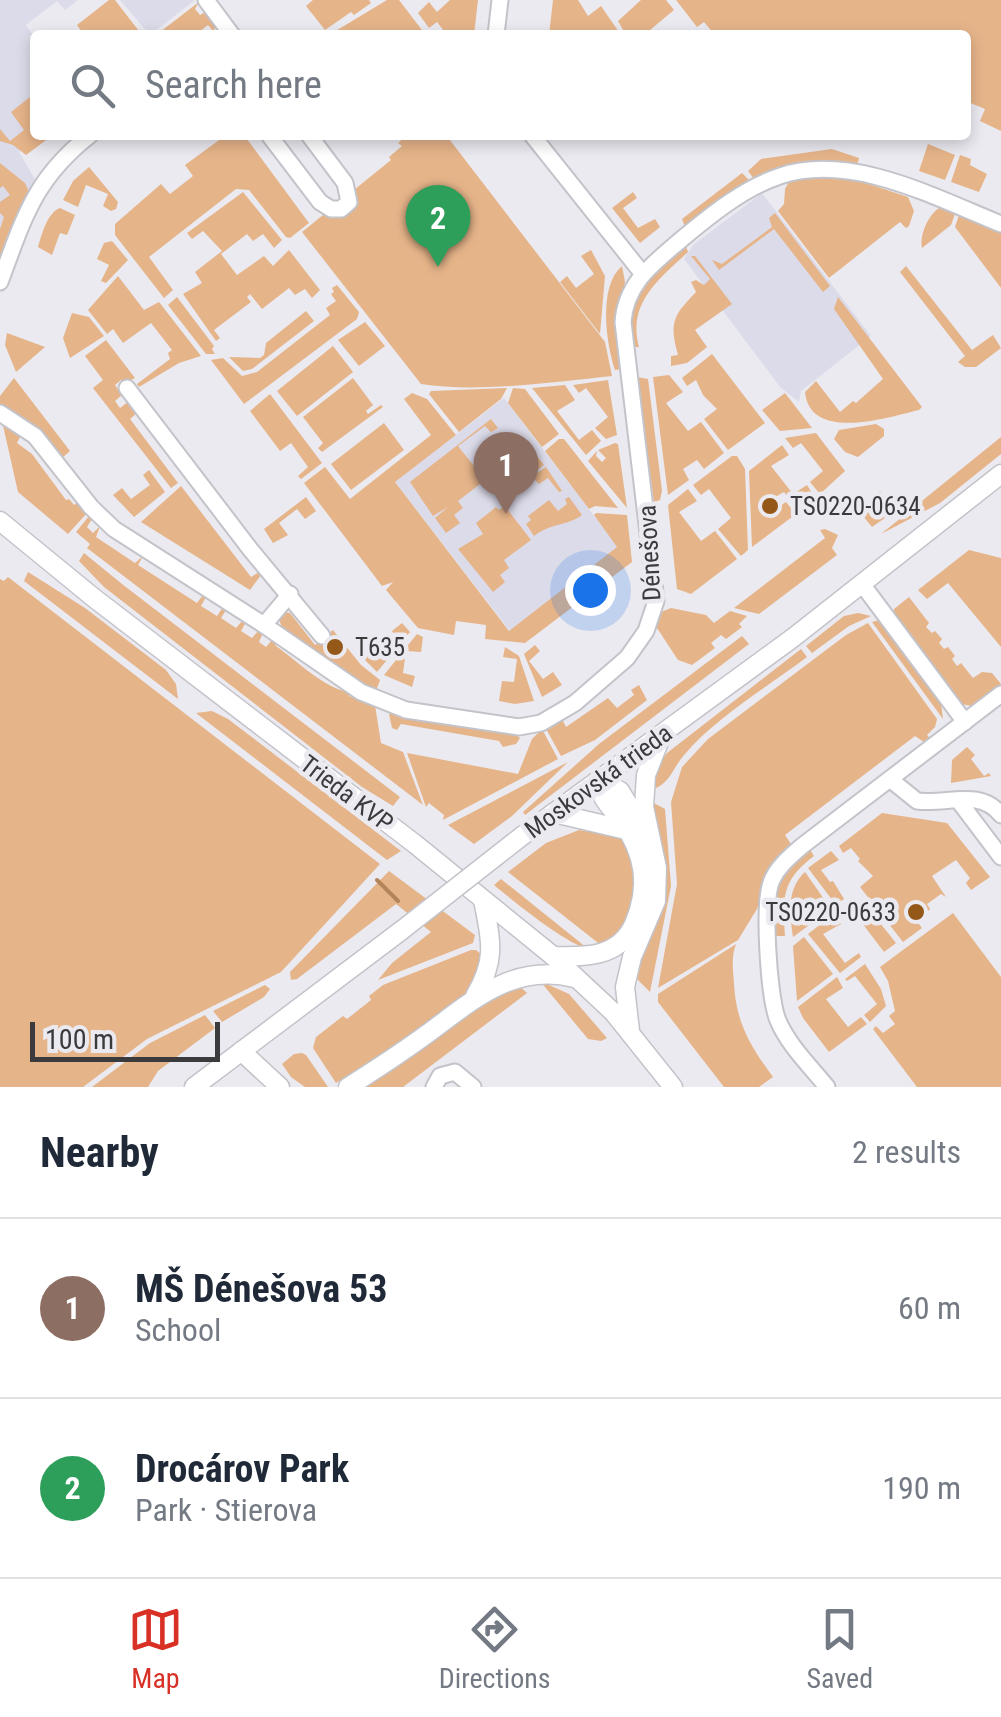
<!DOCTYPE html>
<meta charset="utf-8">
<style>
body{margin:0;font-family:"Roboto Condensed",sans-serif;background:#f6f6f7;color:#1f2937}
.scale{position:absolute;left:30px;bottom:25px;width:190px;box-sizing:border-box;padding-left:10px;border:5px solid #3b3b3d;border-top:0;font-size:28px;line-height:35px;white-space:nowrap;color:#3b3b3d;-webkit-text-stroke:8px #ebeaf1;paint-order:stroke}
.you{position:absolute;left:590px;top:590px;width:35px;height:35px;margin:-25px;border:8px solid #fff;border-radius:50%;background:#1a73e8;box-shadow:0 0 0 15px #1a73e833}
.badge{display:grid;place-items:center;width:65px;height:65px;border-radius:50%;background:#d93025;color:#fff;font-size:32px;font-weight:700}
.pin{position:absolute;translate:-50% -82px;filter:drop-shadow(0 2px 5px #0008)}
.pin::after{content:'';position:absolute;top:52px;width:35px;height:30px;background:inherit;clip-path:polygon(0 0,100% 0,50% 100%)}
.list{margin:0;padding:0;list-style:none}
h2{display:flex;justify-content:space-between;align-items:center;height:130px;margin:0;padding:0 40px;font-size:42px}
h2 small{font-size:32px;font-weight:400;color:#747a83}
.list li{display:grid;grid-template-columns:65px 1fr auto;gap:30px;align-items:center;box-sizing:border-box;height:180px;padding:0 40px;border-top:2px solid #e0e1e3}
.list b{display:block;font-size:38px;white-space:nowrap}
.list p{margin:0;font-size:32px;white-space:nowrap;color:#747a83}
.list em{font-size:32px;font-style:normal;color:#747a83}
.icon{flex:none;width:55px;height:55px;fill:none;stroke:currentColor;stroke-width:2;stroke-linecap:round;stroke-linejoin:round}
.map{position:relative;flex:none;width:1001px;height:1087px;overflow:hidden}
.search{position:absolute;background:#fff;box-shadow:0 5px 15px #0003;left:30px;right:30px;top:30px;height:110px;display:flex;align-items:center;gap:25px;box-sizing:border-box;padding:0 35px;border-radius:10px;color:#747a83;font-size:38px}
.sheet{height:490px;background:#fff}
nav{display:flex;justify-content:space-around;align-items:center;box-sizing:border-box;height:140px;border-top:2px solid #e0e1e3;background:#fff;font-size:28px;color:#747a83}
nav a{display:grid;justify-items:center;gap:5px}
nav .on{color:#d93025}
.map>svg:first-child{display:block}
.built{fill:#dcdbe9}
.green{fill:#e6b489}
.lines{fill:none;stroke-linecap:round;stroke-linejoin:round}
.stream{stroke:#b3845a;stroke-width:4}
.minor-casing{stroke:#c3c3ca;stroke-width:19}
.tertiary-casing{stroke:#c3c3ca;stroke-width:21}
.minor{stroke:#fff;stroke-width:15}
.tertiary{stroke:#fff;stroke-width:18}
.tertiary-bridge-casing{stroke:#c3c3ca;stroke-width:21;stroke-linecap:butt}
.tertiary-bridge{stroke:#fff;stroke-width:18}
.poi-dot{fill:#945919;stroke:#ebeaf1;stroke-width:4}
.labels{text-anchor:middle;stroke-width:9;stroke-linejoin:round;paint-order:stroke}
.poi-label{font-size:25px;fill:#3b3b3d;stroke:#ebeaf1;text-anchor:start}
.street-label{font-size:25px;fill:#3b3b3d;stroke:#ebeaf1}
</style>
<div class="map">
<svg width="1001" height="1087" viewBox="0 0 1001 1087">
<rect width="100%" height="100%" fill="#ebeaf1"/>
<g class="built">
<polygon points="0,0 78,0 65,10 57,1 26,25 35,38 35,135 40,135 19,152 39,186 0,282"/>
<polygon points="120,0 195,0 150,35"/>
<polygon points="762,193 871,336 801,391 799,402 781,388 684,259 693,245"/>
<polygon points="504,398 618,547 510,631 395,482"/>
</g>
<g class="green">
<polygon points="109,0 115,0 142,35 84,35 77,25"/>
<polygon points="313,0 369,0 371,3 354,15 351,12 325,30 306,6"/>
<polygon points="387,0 399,0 425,34 329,35"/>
<polygon points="450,0 478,0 474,35 447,35 437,22 429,28 418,13 429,2 437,12"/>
<polygon points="553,0 578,0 588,16 601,6 621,35 549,35"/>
<polygon points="641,0 666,0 674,10 644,35 626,35 618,21"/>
<polygon points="676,0 1001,0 1001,131 980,121 985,109 968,102 966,106 966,35 715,35 704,22 697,27"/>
<polygon points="199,2 195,9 200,15 205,12 215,26 214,32 208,25 195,35 156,35"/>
<polygon points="35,93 35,135 53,135 26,155 13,145 0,141 0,129 10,141 24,130 11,112"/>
<polygon points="226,135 244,135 309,223 290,238 286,237 249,190 236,189 149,257 173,290 164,298 115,235 115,224 161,184 170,194 193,176 185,165"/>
<path d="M 402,135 L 446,135 L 605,342 L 612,376 C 555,382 476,393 421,384 L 302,232 L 391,160 L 389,157 L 402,146 L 398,143 L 404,138 Z"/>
<polygon points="928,144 955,155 945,180 919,171"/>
<path d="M 832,149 L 859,158 L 857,166 C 819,163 789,163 754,179 L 748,171 L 761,159 Z"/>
<polygon points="960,155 971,159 970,165 987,174 979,192 951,182"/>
<polygon points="0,163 25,183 29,192 0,264 0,229 4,217 0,213 0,202 10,195 3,186 0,188"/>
<polygon points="89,167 118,202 116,209 111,211 103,206 108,194 86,185 78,207 63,200 73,181"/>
<polygon points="742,173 750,181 685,227 682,219"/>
<polygon points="825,177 860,181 908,197 914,211 909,226 906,228 900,222 829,278 778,211 784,204 785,189 790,180"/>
<polygon points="243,192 282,240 274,248 263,234 253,241 247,234 221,254 237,275 264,256 273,266 289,250 320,290 312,298 305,289 295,295 289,288 262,309 250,294 247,297 251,302 214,330 220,338 216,341 183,294 202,283 195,272 222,251 203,231 192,239 187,233"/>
<polygon points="633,192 637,198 623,208 638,228 655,219 660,227 640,243 612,208"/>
<path d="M 60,208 L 75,215 L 67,235 L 60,233 L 52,255 L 38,247 C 42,234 47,213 60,208 Z"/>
<path d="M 939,208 L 955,214 L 951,225 L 922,248 C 919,236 928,215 939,208 Z"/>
<polygon points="775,213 830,286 823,292 774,229 719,270 712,260 722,264 772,227 769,218"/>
<polygon points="959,215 1001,231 1001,288 955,227"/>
<polygon points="112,241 128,260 106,283 101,281 109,265 97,259 104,243"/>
<path d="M 685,244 L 688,252 C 659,279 627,303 639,347 L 635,347 C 614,305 655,269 685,244 Z"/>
<polygon points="591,250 605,276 600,334 560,282 567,276 576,288 594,274 581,256"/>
<path d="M 691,256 L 695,256 L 732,304 L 695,330 L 707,347 L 687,363 L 671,366 L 671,356 L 678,355 C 669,322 673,316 696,292 L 691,282 L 696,280 L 704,285 L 710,279 Z"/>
<path d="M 622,266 L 625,282 L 616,316 L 622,369 L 615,370 C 606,343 598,286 622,266 Z"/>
<polygon points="906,266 972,350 993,335 1001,348 976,367 965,367 958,362 965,356 900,272"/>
<polygon points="118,276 144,310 159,302 201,356 179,363 139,387 137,384 170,359 168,353 172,350 151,323 123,343 113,329 107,334 88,310"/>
<polygon points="337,285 359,312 357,319 244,404 211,360 223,358 242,376 257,372 330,315 326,308 336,301 331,294 334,292 332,288"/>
<polygon points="177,297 214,346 212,349 215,354 206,354 168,305"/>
<path d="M 838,297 L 922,407 L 919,410 C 886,418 810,442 805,392 L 816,381 L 840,412 L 853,401 L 856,403 L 883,379 L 834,309 Z"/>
<polygon points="306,311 314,321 252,369 243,371 229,357 260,358 264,355 266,343"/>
<polygon points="72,313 89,317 104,336 70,358 63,338"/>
<polygon points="365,322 385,346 359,366 338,340"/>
<polygon points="7,333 45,347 16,372 5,345"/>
<polygon points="106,340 135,378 125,383 121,380 115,385 122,395 115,401 120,408 129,401 138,412 130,419 178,483 171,488 93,388 103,380 85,356"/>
<polygon points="333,346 353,372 297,416 277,391"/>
<polygon points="712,354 765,423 728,450 704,419 717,409 703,395 696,380 687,386 682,378"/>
<polygon points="669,375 683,392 666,403 688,431 701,422 724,453 704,469 697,460 683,469 689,480 668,495 653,377"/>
<polygon points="637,377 648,379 662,491 660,500 654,502"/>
<polygon points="14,378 70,451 62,458 38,428 0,406 0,396"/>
<polygon points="353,378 373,405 366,411 368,414 381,405 383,407 322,452 318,448 323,443 303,417"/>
<polygon points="608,380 617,435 606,439 595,428 608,417 586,388 579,393 573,385"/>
<polygon points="565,385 575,400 557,411 579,440 592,430 601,441 586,455 532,388"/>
<polygon points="507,388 501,399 459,432 429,394 431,391"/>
<polygon points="513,388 525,389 559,434 542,447 508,403"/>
<polygon points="412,393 427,399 456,435 395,482 509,631 617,547 594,515 596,513 627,515 632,562 525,643 485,639 486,625 456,621 454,635 418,628 386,590 393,582 382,586 304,483 325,467 350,499 431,435 404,399"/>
<polygon points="785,393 812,428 780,431 762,410"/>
<polygon points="270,394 322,463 301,479 298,476 308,467 291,443 280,451 250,411"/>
<polygon points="491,419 498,428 491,432 485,426 458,446 485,480 458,501 463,508 454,515 460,523 446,533 435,518 448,507 433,516 410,482"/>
<polygon points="2,421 22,433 17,443 32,454 66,500 69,499 74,505 78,502 87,513 68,534 18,492"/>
<polygon points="384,423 404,450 351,490 331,464"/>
<polygon points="876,424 884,429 884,436 858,457 845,452 834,439 839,430"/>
<polygon points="816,433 845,471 820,494 810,482 823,471 801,443 793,448 785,438"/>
<polygon points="1001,437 1001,454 940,503 881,534"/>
<polygon points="559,439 564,439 618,508 595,506 589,509 545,451"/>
<polygon points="525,441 544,465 536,471 537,473 546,467 562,491 559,492 548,478 539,484 533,478 506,498 481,465 501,449 510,459 520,451 517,447"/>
<polygon points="615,443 618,444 627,508 588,461 597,451 596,456 602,462 606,458 598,450"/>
<polygon points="782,445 789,455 771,466 793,494 807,485 815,498 799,511 784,492 761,505 768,514 786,502 796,514 752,547 749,471"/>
<polygon points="732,456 737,456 745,469 748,550 741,556 718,529 731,518 709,489 701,495 693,485"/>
<polygon points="149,470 165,492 134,517 113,495 122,488 131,499 150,485 143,475"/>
<polygon points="181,486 251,577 259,572 261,575 250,590 141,522"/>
<polygon points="688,489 697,501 679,512 701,541 715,531 737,559 691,594 677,589 668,505"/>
<polygon points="880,491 895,511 872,527 858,510"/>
<polygon points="306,497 316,511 305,519 297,509 279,523 288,535 273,543 264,529"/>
<path d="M 569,497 L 582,515 C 567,526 551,523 534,536 L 526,524 L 531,520 L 528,516 L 549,500 L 558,511 L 567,504 L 565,499 Z"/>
<polygon points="505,506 531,540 504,560 509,568 500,575 505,582 493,592 458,549 483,534 476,523 496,507 499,510"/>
<path d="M 89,516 L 92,519 L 87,527 L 93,533 L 100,526 L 96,537 L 135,563 L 143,556 L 138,565 L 197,603 L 203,595 L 206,597 L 201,606 L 217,616 L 223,607 L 226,610 L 221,618 L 236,628 L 243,620 L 246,622 L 241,631 L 252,638 L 258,631 L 263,633 L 259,642 L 266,647 L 273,639 L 276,646 C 296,660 326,690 350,692 L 349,696 L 375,705 L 381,743 L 403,752 L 423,805 L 87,548 L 90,544 L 76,532 Z"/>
<polygon points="825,529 838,535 832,548 837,555 759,614 734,608 825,538 820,530"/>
<polygon points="969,550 1001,558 1001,647 948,583 927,599 918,590"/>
<polygon points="84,553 122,584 400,797 393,806 362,787 104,587 79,561"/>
<polygon points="28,572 85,608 166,670 176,684 178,699 24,581"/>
<polygon points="8,577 380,864 281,972 147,1039 83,1087 0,1087 0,579 4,581"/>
<polygon points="909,597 929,623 926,627 932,633 935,631 942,639 939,643 944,649 948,647 955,656 952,659 957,666 961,663 973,678 982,672 992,673 1001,684 972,706 961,704 894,614 894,609"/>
<polygon points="671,608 706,615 714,623 730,611 747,616 739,624 742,627 726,639 721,635 711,643 715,648 692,665 678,660 655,625 661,612"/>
<polygon points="284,612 290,613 315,645 333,630 361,665 380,680 376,691 344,673 282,628 279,619"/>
<polygon points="858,613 871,616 849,626 812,653 806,646 844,616"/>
<polygon points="879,620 941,703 943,719 872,622"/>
<polygon points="402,623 410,632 377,672 361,656 374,647 381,655 399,642 392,631"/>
<polygon points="868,623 937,719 935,727 927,735 930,738 924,742 915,736 785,835 791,844 771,865 757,909 738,940 658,988 677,884 671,802 682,767 708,739 846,635"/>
<polygon points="417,634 423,637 421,652 406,651 403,673 415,676 412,687 384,675"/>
<polygon points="742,636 749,644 525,815 523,812 599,744"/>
<polygon points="535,645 540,651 529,661 543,679 553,672 562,685 542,697 524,654"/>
<polygon points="505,647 519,656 534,701 515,704 499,701 502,681 514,682 517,659 503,657"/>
<path d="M 801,649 L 807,657 C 770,685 714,719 685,754 C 671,770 671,784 649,791 L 657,766 L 667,753 Z"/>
<polygon points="639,685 647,700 595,740 561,756 545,727 562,719 566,727 608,698 617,708 634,695 631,690"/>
<polygon points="212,711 228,719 401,851 387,860 196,713"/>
<polygon points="392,712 454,726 513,732 520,738 516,744 503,747 499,741 401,724 397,730 392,728 389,714"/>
<polygon points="542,729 558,759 443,820 444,815 429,803 426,807 407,753 518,774 532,739"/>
<polygon points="967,747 975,755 971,759 984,776 989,773 991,776 951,783 952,760"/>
<polygon points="568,762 512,816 474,844 448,825"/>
<polygon points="650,801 665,809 671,886 650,992 634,976"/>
<polygon points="882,813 947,823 990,877 971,890 966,883 970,878 956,860 932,876 946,897 941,894 927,904 930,909 925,914 916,903 908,910 922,928 903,942 860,887 873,876 858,861 860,859 851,848 843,853 839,846"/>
<path d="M 579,830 L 620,837 C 641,861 642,905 622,931 C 617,937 608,942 602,946 L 508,872 L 546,843 Z"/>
<path d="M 809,848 L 814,856 C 781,881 783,897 785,936 L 776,936 C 774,887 774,883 809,848 Z"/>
<polygon points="831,851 839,860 821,870 830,882 833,881 844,899 836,905 808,868"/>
<polygon points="389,871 475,935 473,943 378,980 392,963 431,932 396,904 297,979 291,980 290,972"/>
<path d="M 805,872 L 831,909 L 793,937 C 790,915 786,889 805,872 Z"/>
<path d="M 501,879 L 587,948 C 567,945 512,900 494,885 Z"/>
<polygon points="864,903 896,943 884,952 853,911"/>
<polygon points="835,913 841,924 823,934 845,963 859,953 861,957 840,973 808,934"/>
<polygon points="953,913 1001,977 1001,1087 917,1087 873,1029 876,1026 883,1033 895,1024 889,1016 895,1011 888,981 880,967"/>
<polygon points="804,937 833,974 797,1001 793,946"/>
<path d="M 736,944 C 731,957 733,970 734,984 C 736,1022 750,1046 773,1077 L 759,1087 L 724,1087 L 658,1002 L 658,994 Z"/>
<polygon points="471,950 476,950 487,959 473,990 416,1034 336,1083 313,1048 316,1037 343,1016 347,1019 371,1000 369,996 383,985"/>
<polygon points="865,964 881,989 886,1006 870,1022 864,1015 877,1004 855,976 847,981 845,979"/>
<polygon points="837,977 843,988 826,999 848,1027 861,1017 867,1024 829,1052 803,1018 798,1007"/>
<polygon points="540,981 569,994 607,1038 601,1041 588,1039"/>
<polygon points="515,982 527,993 403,1087 367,1087 496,990"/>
<polygon points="265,985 270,989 264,997 222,1022 213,1011"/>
<polygon points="205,1015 215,1028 158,1071 148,1087 92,1087 150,1043"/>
<polygon points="302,1053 306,1055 328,1087 305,1087 291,1077 282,1064 294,1054"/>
</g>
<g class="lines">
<polyline class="stream" points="377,880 398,901"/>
<defs>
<g id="minor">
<polyline points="206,0 232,35"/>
<polyline points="496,35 500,0"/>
<polyline points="269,135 320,202 331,209 341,209 349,202 345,183 309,135"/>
<polyline points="532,135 642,273"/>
<path d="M 0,282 C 24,218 34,179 90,135"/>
<polyline points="127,388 250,549 322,636"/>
<path d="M 0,413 L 35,436 L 91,507 L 114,529 L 264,625 L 361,692 L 406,710 L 519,727 L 541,723 L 575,703 L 627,658 L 646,631 L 656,601 L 623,322 C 626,282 654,263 683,238 C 712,214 744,188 780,176 C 851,152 936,198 1001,224"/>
<polyline points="862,584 965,722"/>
<polyline points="264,625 290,594"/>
<path d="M 891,780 L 917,801 C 947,805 980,788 1001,815"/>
<polyline points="958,800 1001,857"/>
<polyline points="434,1087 440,1076 455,1072 473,1087"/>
<path d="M 827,1087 C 810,1066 787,1044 777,1018 C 769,995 762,902 772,880 C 778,866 791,856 802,846 L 1001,694"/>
</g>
<g id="tertiary">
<polyline points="0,521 94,598 415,844 553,956 613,1012 673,1087"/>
<polyline points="600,780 620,791 643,829"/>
<polyline points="554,813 626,830"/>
<polyline points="522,836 794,637 1001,474"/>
<path d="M 553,956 C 585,957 619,958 634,924 C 650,886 645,854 621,820 C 610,806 599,799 600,780"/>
<path d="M 475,996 C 497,959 491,940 483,900"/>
<polyline points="630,1031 625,987 632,957 656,901 657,868 644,807 646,775 661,737"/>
<polyline points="241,1051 280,1087"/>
<polyline points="194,1087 402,930"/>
<path d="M 348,1087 C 375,1070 401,1053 427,1034 C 472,1001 514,962 575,978"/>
</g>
</defs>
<use href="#minor" class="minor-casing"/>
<use href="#tertiary" class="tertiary-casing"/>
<use href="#minor" class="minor"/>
<use href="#tertiary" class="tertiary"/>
<defs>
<polyline id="tertiary-bridge" points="402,930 522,836"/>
</defs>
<use href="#tertiary-bridge" class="tertiary-bridge-casing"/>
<use href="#tertiary-bridge" class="tertiary-bridge"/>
</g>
<g class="poi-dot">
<circle cx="770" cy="506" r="10"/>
<circle cx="335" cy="647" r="10"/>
<circle cx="916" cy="912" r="10"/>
</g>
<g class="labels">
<g class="poi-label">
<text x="790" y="515">TS0220-0634</text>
<text x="355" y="656">T635</text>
<text x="896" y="921" text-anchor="end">TS0220-0633</text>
</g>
<g class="street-label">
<text transform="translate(649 553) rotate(-93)" y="9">Dénešova</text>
<text transform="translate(598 781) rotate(-36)" y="9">Moskovská trieda</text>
<text transform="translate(347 793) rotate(37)" y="9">Trieda KVP</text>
</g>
</g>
</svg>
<div class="scale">100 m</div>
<div class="you"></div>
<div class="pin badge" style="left:506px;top:514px;background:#8d6e63">1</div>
<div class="pin badge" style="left:438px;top:267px;background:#2e9e5b">2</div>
<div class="search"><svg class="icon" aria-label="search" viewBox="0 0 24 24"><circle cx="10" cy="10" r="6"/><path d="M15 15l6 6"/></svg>Search here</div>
</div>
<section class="sheet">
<h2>Nearby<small>2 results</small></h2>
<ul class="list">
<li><span class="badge" style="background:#8d6e63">1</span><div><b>MŠ Dénešova 53</b><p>School</p></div><em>60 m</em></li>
<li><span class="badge" style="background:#2e9e5b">2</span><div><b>Drocárov Park</b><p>Park · Stierova</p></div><em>190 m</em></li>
</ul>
</section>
<nav>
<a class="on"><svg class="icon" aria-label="map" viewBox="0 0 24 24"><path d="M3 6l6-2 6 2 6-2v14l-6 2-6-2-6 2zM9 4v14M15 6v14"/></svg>Map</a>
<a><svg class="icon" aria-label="directions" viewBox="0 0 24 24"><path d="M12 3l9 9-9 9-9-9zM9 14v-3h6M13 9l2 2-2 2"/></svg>Directions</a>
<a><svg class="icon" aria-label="saved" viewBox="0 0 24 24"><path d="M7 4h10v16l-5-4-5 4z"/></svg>Saved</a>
</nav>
